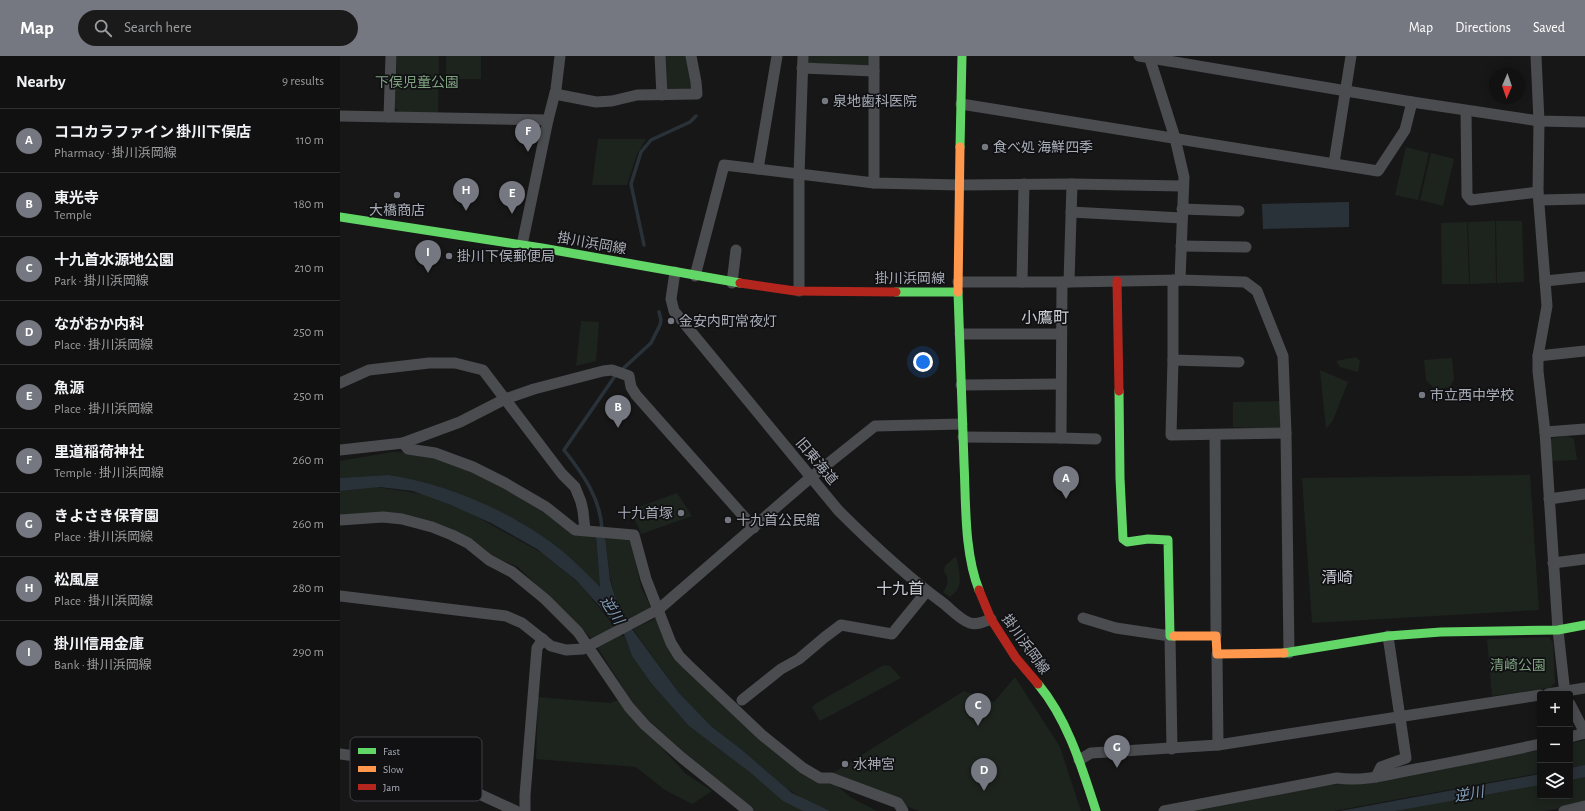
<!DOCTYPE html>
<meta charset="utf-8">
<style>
body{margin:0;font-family:"Alegreya Sans","Noto Sans JP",sans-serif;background:#1a1a1a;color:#f1f3f6}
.controls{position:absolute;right:12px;bottom:12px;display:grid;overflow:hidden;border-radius:4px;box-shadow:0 2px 10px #0003}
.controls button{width:36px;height:36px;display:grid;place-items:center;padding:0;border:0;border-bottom:1px solid #303131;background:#111;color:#f1f3f6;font:20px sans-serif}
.compass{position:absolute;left:1149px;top:12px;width:36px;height:36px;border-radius:50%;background:#111;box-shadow:0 2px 10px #0003;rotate:182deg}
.you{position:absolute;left:583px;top:306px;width:14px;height:14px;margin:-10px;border:3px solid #fff;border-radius:50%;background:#1a73e8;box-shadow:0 0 0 6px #1a73e833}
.badge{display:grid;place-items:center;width:26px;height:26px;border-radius:50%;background:#757880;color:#fff;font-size:13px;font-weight:700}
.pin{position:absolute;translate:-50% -33px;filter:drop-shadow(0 1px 2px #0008)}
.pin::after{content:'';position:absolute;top:21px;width:14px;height:12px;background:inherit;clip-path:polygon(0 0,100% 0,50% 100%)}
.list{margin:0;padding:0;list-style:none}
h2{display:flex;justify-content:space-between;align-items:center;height:52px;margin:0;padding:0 16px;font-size:17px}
h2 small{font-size:13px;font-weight:400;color:#9c9d9f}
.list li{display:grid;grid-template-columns:26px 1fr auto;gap:12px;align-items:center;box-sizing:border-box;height:64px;padding:0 16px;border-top:1px solid #303131}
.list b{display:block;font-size:15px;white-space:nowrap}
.list p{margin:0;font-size:13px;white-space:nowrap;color:#9c9d9f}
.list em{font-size:13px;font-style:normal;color:#9c9d9f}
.icon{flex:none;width:22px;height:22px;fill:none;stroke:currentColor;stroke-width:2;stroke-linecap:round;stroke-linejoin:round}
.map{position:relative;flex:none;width:1245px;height:755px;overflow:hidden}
header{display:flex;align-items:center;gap:24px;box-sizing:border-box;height:56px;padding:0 20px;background:#757880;color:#fff}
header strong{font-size:19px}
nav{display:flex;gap:22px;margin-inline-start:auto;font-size:14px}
.search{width:280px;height:36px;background:#1a1a1a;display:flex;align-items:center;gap:10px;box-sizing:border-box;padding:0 14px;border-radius:22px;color:#9c9d9f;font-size:15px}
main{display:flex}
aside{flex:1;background:#111}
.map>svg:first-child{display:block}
.green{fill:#1d241e}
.water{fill:#2a3239}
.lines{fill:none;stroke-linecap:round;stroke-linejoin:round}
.stream{stroke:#2a3239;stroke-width:3.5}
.street{stroke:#4b4c50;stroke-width:11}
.fast{stroke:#63d668;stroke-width:9}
.slow{stroke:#ff974d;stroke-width:9}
.jam{stroke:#b3261e;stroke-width:9}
.poi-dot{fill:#757880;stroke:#111113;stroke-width:1.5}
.labels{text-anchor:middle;stroke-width:3.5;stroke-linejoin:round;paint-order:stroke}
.park-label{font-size:14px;fill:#7fa381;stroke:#111113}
.poi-label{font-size:14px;fill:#a8adb8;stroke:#111113;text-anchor:start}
.street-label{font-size:14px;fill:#a8adb8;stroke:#111113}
.water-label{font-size:15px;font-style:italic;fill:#7f9bb3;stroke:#111113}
.quarter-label{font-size:16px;fill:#c9ccd4;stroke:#111113}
.key{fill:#111113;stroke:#3e4045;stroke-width:1}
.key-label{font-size:11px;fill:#a8adb8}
</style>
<header>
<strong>Map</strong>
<div class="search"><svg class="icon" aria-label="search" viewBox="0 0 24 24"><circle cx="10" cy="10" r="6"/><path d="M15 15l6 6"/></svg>Search here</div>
<nav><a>Map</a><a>Directions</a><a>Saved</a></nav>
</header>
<main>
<aside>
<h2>Nearby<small>9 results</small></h2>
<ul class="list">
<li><span class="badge">A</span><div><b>ココカラファイン 掛川下俣店</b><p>Pharmacy · 掛川浜岡線</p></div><em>110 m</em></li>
<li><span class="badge">B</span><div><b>東光寺</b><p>Temple</p></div><em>180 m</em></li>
<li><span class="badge">C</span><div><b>十九首水源地公園</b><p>Park · 掛川浜岡線</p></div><em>210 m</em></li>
<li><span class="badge">D</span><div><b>ながおか内科</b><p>Place · 掛川浜岡線</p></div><em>250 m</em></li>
<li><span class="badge">E</span><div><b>魚源</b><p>Place · 掛川浜岡線</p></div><em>250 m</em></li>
<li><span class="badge">F</span><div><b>里道稲荷神社</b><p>Temple · 掛川浜岡線</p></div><em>260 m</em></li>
<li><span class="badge">G</span><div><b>きよさき保育園</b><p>Place · 掛川浜岡線</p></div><em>260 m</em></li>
<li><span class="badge">H</span><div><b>松風屋</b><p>Place · 掛川浜岡線</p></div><em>280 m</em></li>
<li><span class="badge">I</span><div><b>掛川信用金庫</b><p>Bank · 掛川浜岡線</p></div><em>290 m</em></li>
</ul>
</aside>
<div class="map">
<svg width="1245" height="755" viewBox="0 0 1245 755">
<rect width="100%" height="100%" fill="#171717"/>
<g class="green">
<polygon points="57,0 99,0 98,57 60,56 55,52"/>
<rect x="106" y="0" width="35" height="23"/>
<polygon points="322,0 347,0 354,35 323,36"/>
<polygon points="467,0 529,0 529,8 526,11 470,10 466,5"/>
<polygon points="258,83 306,83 297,98 287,129 252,129"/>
<polygon points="1066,91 1089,97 1078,144 1055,139"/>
<polygon points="1091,97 1114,103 1103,150 1080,144"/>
<polygon points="1155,165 1156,227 1130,228 1128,166"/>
<polygon points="1156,165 1182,165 1184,226 1157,227"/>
<polygon points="1127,166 1129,228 1102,228 1101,167"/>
<polygon points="241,265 259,266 256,305 236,310"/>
<polygon points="1016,301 1020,305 1018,316 1000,311 996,305"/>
<polygon points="1112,302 1114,323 1110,331 1096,334 1086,324 1084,304"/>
<polygon points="980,314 1008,326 993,364 986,373"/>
<polygon points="940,345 941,373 893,371 893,346"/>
<polygon points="1228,380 1234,383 1237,404 1211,405 1209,387 1212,382"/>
<path d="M 52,396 C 98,395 141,419 180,440 C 205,453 231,466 256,479 L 260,531 L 205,483 L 179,465 L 48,419 L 0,422 L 0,405 Z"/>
<polygon points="1190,419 1199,554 972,567 962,422"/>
<polygon points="37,431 82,438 125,454 202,497 240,528 283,581 285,580 292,600 311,627 349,670 463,755 414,755 395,741 338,695 294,649 252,583 178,511 150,499 103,470 0,460 0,435"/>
<polygon points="337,437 352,460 301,478 291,454"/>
<polygon points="265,480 286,481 291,485 301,531 311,552 285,564 275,541 270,520"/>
<path d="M 616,500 C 618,509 623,526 617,534 C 616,536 612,539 610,541 L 603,536 C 609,528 609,523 604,515 L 605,510 Z"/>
<polygon points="317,562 329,591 429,686 494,727 510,741 537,755 490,755 465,744 446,732 402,694 372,671 339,637 293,573"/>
<polygon points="1209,581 1213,587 1215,627 1210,632 1152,640 1147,583"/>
<polygon points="544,609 550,610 561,622 480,665 472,651 475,648"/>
<polygon points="675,621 720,691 741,755 579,755 488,720 624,635 654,646"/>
<polygon points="198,641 270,647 278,644 346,718 372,735 352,748 325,734 296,711 196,703"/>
<polygon points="1245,684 1245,709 1230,712 1230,687"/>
<polygon points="1200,694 1200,717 994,755 834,755 969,732 1074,718"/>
<polygon points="1245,718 1245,748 1204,755 1053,755 1200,727 1200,740 1230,740 1230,721"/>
</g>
<g class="water">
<polygon points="1009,146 1009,171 923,173 922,148"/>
<path d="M 48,419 C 104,427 168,454 213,488 C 230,500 245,516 260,531 L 256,479 L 265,480 L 270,524 L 275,541 L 286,565 L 339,637 L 372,671 L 402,694 L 452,737 L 490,755 L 463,755 L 443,745 L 411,717 L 349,670 L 311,627 L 292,600 L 285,580 L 276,569 L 237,525 L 197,493 L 151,467 L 111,449 L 73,435 L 40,431 L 0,435 L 0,422 Z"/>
<polygon points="1245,709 1245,721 1230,724 1230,712"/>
<polygon points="1200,718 1200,729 1055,755 1000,755"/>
</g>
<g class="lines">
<g class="stream">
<polyline points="304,189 291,128 301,96 311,84 350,66 356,60"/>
<path d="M 262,474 C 261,443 243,418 224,394 L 275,320 L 311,287 L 320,269 L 321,264 L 319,256"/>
</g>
<g class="street">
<polyline points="320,0 322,39"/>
<polyline points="799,0 1072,46"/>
<polyline points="809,0 835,82 844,121 840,224"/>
<polyline points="1196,0 1199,65 1198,136 1207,250 1198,300 1198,315 1205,376 1218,574 1225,638"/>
<polyline points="462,12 534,15"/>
<polyline points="215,38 256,46 272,45 297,39 357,38 356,26 351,0"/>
<polyline points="621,48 1038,115 1065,74 1072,46 1199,65 1245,66"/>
<polyline points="1126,55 1127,139 1131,144 1198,136"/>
<polyline points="0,60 208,64"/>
<polyline points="49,61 51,0"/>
<polyline points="994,107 1011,0"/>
<polyline points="418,113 437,0"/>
<polyline points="534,127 534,0"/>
<polyline points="1199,144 1245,143"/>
<polyline points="842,153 899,155"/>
<polyline points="731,156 842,162"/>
<polyline points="182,189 208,64 216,33 220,0"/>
<polyline points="841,190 906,191"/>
<path d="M 335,216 L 331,243 L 334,255 L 498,454 C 531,487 565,519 603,547 C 611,553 620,564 630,567 C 637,569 644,566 651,563"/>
<polyline points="355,220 384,109 534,127 619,129 732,128 842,130"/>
<polyline points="833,224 833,304 831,379 946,377"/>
<polyline points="1205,225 1245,221"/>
<polyline points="618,226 729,226 840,224 905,226 917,235 943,300 946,377 949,597"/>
<polyline points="682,226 684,128"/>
<polyline points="729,226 732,128"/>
<polyline points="392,227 396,194"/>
<polyline points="459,235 459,119 463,0"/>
<polyline points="620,278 721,278"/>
<polyline points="1198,300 1245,295"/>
<polyline points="833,304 899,306"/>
<polyline points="0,327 29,314 89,307 115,307 143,314 222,418 235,431 241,446 243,455 245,474"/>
<polyline points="621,329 721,328"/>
<polyline points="1205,376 1245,373"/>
<polyline points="875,379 876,580"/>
<polyline points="623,381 721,382 722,226"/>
<polyline points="721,382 756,383"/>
<polyline points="63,387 68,393 95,397 133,411 165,427 206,451 235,474 294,479 306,523 331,587 339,600 348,609 422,679 463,712 480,722 491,722 558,747 563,755"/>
<polyline points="0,394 63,387 120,366 165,343 194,333 263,315 272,314 289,320 291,331 296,339 414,472"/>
<polyline points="1209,443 1245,438"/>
<polyline points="0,464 43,461 62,463 92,471 112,479 128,487 149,504 172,516 205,543 238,576 289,651 305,669 341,701 408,755"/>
<polyline points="1213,507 1245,503"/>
<polyline points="0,540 166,560 182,567 211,590 226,594 243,593 319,553 470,422 535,370 622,368"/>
<polyline points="743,562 776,572 830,580 832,693"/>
<polyline points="877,598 878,689"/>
<polyline points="1208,638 1245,632"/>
<polyline points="402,644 441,613 459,603 485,581 501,569 552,578 587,535"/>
<polyline points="1230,648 1245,677"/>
<polyline points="1230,681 1245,677"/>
<polyline points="0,698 74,708 176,755"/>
<polyline points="739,704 751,697 878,689 1200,639"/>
<polyline points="1036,721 1041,711 1066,702 1048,580"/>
<polyline points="185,755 185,739 197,592 203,583"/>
<path d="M 824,755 L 997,722 C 1023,726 1051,718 1076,713 C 1118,705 1159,697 1200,688"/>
<polyline points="1224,755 1245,750"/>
</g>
<g class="fast">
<polyline points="620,91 622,0"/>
<polyline points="0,161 202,192 400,227"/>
<path d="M 556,236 L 618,236 C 620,293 622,350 624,407 C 626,447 624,496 639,534"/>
<polyline points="779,335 780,422 783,483 787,486 808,483 828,484 830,580 834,580"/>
<polyline points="944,597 1048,580 1101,576 1218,574 1245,569"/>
<path d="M 698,628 C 728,664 742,712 756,755"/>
</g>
<g class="slow">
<polyline points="618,236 620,91"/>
<polyline points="834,580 876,580 877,598 944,597"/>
</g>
<g class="jam">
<polyline points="777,225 779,335"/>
<polyline points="400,227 455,235 556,236"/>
<polyline points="639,534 651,563 676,602 698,628"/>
</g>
</g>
<g class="poi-dot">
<circle cx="485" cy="45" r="4"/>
<circle cx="645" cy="91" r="4"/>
<circle cx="57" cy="139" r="4"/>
<circle cx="109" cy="200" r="4"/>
<circle cx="331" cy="265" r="4"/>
<circle cx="1082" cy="339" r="4"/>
<circle cx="341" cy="457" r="4"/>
<circle cx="388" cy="464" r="4"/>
<circle cx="505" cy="708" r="4"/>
</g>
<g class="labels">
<g class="park-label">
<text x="77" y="31">下俣児童公園</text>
<text x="1178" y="614">清崎公園</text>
</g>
<g class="poi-label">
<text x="493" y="50">泉地歯科医院</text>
<text x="653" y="96">食べ処 海鮮四季</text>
<text x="57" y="159" text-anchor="middle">大橋商店</text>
<text x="117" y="205">掛川下俣郵便局</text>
<text x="339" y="270">金安内町常夜灯</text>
<text x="1090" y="344">市立西中学校</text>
<text x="333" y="462" text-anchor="end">十九首塚</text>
<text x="396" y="469">十九首公民館</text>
<text x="513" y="713">水神宮</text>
</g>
<g class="street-label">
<text transform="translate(252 187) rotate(10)" y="5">掛川浜岡線</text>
<text x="570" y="227">掛川浜岡線</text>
<text transform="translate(477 405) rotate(50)" y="5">旧東海道</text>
<text transform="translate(686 588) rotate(54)" y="5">掛川浜岡線</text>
</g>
<g class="water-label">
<text transform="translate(272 554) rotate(57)" y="5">逆川</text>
<text transform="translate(1129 738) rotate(-10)" y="5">逆川</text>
</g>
<g class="quarter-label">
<text x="705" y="267">小鷹町</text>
<text x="997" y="527">清崎</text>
<text x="560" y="538">十九首</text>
</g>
</g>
<rect x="10" y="681" width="132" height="64" rx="6" class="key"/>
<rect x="18" y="692" width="18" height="6" fill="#63d668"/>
<rect x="18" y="710" width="18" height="6" fill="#ff974d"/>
<rect x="18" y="728" width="18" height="6" fill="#b3261e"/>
<g class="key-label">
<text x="43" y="699">Fast</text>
<text x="43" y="717">Slow</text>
<text x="43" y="735">Jam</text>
</g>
</svg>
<div class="controls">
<button>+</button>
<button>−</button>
<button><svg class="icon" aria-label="layers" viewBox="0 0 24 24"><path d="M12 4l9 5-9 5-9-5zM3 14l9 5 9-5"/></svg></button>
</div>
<svg class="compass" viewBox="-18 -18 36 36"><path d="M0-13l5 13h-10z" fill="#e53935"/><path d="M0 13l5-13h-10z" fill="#9c9d9f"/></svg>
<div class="you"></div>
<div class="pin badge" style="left:726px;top:443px">A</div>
<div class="pin badge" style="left:278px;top:372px">B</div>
<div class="pin badge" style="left:638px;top:670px">C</div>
<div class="pin badge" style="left:644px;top:735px">D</div>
<div class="pin badge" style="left:172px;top:158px">E</div>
<div class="pin badge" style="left:188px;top:96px">F</div>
<div class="pin badge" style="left:777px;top:712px">G</div>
<div class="pin badge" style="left:126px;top:155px">H</div>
<div class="pin badge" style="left:88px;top:217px">I</div>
</div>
</main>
